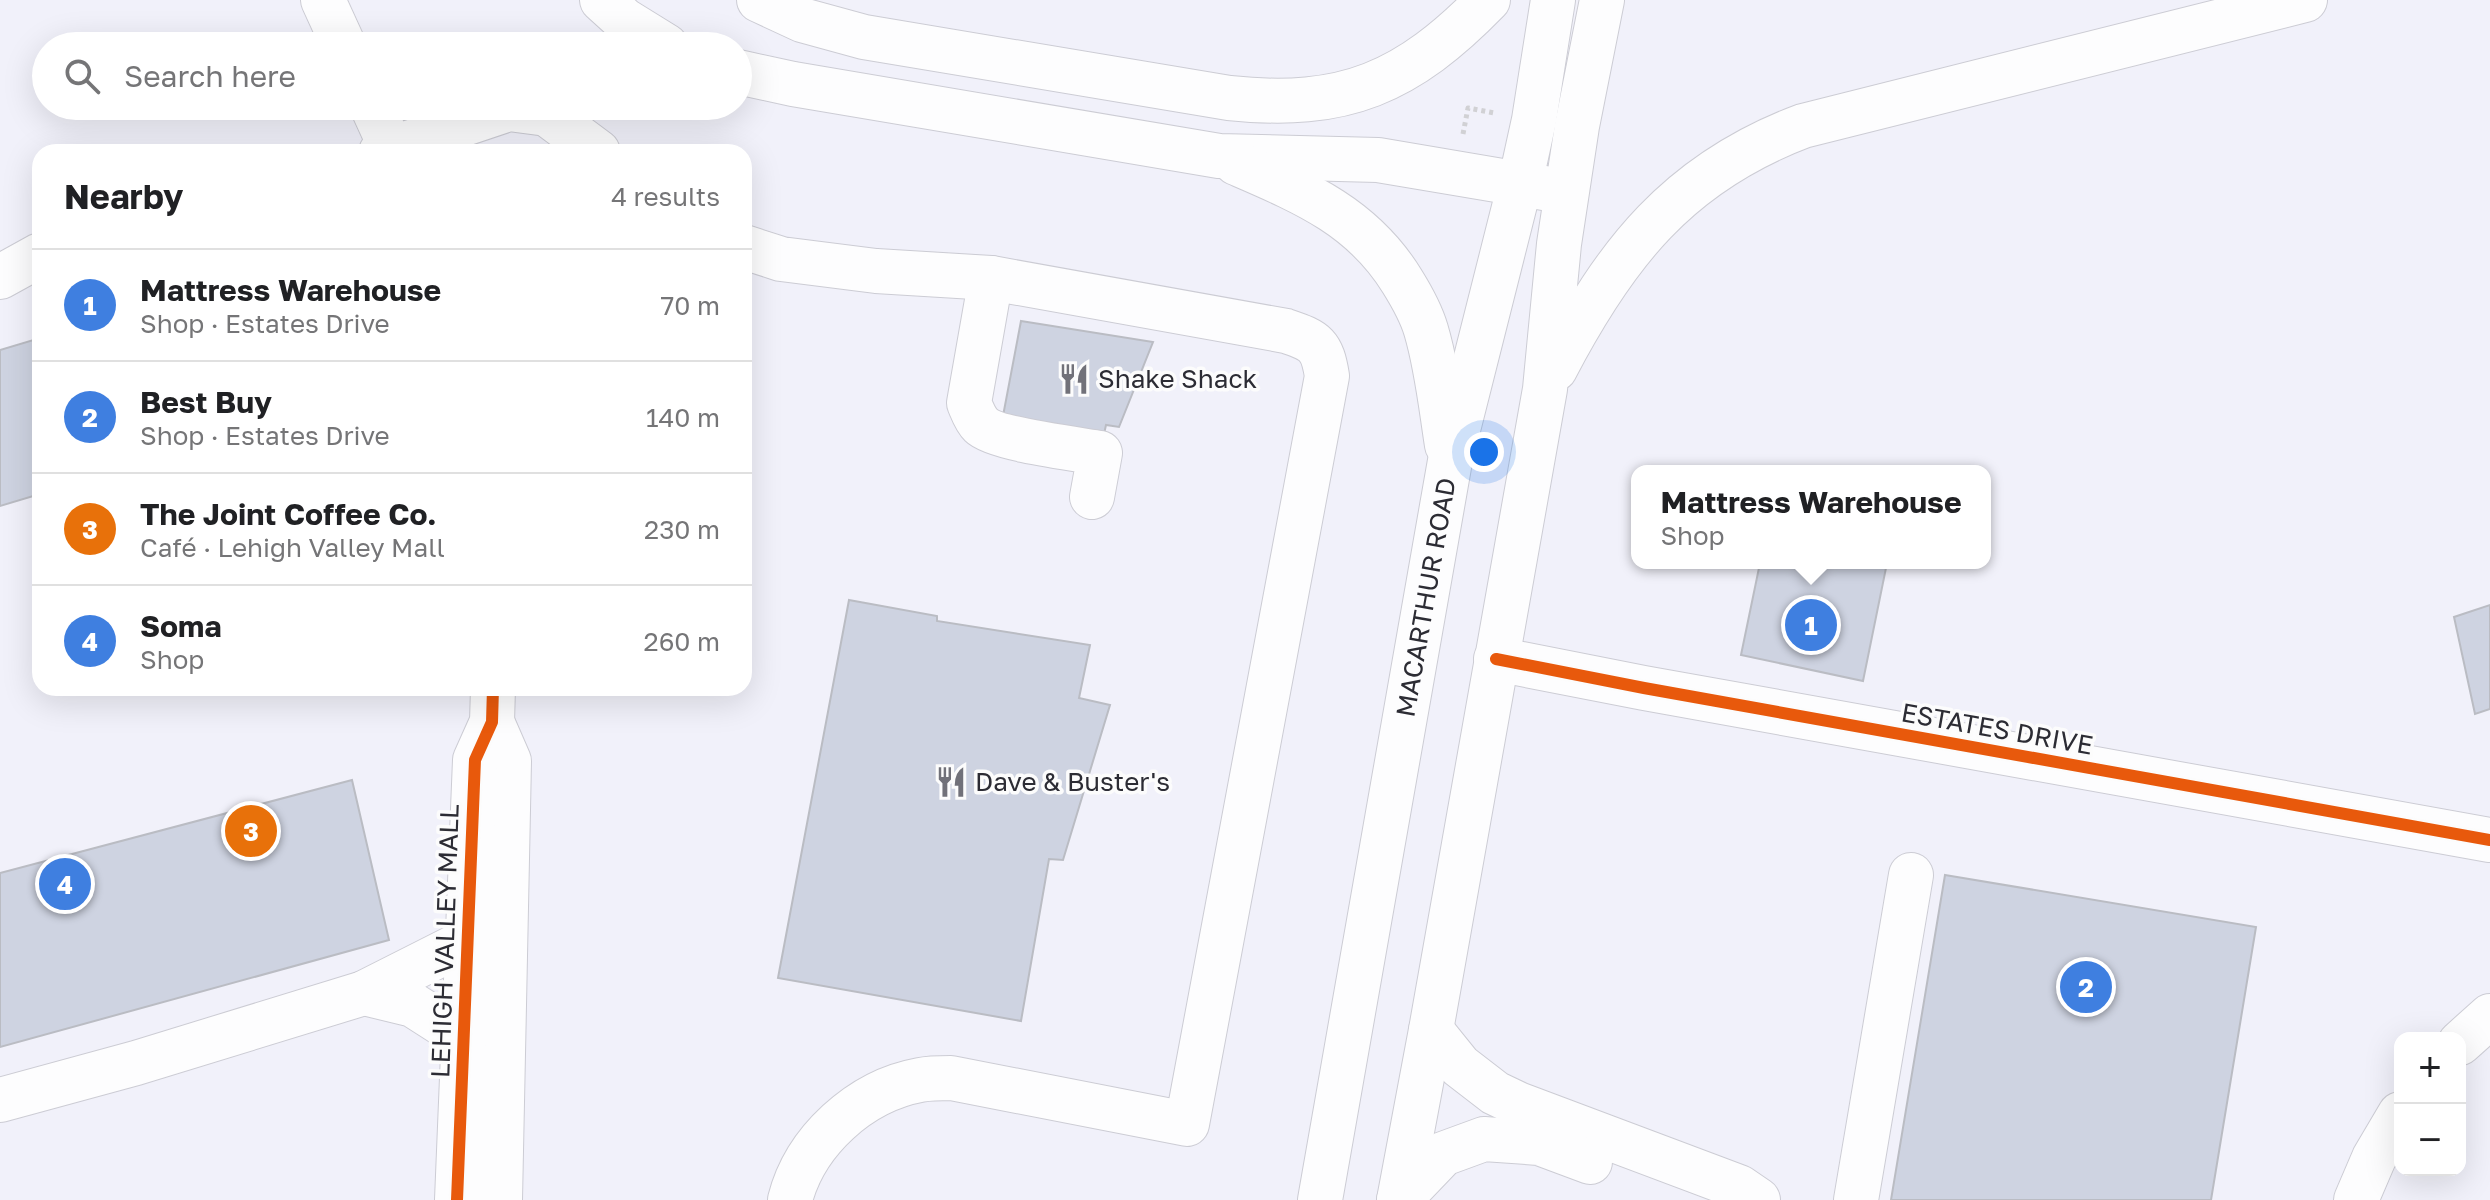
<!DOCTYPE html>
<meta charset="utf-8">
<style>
body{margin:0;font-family:"Golos Text",sans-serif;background:#f6f6f6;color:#202124}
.controls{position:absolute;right:24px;bottom:24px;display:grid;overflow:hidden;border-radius:16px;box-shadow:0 8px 32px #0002}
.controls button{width:72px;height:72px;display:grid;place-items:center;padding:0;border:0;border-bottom:2px solid #e0e0e0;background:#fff;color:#202124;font:40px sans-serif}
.you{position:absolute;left:1484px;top:452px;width:28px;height:28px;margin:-20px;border:6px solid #fff;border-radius:50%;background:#1a73e8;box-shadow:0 0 0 12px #1a73e833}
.badge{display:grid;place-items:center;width:52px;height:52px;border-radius:50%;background:#717179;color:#fff;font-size:26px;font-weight:700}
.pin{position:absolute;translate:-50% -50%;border:4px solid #fff;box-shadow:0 2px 8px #0006}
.popup{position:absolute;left:1631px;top:465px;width:360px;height:104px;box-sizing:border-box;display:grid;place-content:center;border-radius:16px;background:#fff;filter:drop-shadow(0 2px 6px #0005);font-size:26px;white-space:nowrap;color:#757577}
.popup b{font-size:30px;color:#202124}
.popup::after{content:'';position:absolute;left:50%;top:100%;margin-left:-16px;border:16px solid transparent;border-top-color:#fff}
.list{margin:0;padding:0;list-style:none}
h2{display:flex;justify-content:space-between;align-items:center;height:104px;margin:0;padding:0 32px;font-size:34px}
h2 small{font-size:26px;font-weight:400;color:#757577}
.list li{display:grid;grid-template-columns:52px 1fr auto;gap:24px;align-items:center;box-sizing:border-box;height:112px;padding:0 32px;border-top:2px solid #e0e0e0}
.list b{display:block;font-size:30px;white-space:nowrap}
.list p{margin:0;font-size:26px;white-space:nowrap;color:#757577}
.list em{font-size:26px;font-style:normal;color:#757577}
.icon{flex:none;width:44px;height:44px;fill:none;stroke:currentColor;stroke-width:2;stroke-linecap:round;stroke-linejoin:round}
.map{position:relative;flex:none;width:2490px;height:1200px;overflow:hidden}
.search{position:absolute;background:#fff;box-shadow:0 8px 32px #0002;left:32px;top:32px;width:720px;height:88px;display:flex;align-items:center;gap:20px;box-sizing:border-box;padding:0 28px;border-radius:44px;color:#757577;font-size:30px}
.panel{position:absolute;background:#fff;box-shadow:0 8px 32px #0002;left:32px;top:144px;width:720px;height:552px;border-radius:24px}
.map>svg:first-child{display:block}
.building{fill:#ced3e1;stroke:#babcc3;stroke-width:2}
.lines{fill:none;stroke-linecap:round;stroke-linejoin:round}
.minor-casing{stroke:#ccccd4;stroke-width:46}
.highway-casing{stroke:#ccccd4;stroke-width:46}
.path{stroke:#d1d1d4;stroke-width:5;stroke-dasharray:4 4;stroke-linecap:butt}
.minor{stroke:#fdfdfe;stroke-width:44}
.highway{stroke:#fdfdfe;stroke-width:44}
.cycleway-casing{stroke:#fcfcfc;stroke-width:17}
.cycleway{stroke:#e8590c;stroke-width:12}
.labels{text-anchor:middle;stroke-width:7;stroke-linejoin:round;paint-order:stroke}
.poi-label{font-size:26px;fill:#2c2c34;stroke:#fcfcfc;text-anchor:start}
.street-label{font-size:26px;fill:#2c2c34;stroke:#fcfcfc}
</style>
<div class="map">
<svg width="2490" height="1200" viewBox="0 0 2490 1200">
<rect width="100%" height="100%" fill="#f1f1fa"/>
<g class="building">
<polygon points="1021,321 1153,342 1119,427 1106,425 1104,434 1003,416"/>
<polygon points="40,338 40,494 0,506 0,350"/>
<polygon points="1760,563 1887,563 1863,681 1741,655"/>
<polygon points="849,600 937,616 937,621 1090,645 1079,698 1110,705 1063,860 1049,859 1021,1021 778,978"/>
<polygon points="2490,605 2490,709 2475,714 2454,617"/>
<polygon points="352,780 389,940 0,1047 0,873"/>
<polygon points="1945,875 2256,927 2211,1200 1891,1200"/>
</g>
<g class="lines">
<defs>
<g id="minor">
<polyline points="323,0 344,46"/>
<polyline points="372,106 393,152"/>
<polyline points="381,152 509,109 547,114 598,152"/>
<path d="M 744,247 L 781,259 L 876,271 L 991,278 L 1286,331 C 1316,341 1322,345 1327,376 L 1187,1124 L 951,1078 C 941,1078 930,1078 920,1080 C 860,1091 805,1141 790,1200"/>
<polyline points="0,277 40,255"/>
<path d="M 991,278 L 969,403 C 972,410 975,419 981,425 C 995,439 1077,449 1100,453 L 1092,497"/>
<polyline points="1496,659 1644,688 2490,840"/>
<polyline points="492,722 509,761 500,1200"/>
<polyline points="364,993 413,1005 463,1037"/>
<polyline points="1431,1030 1460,1066 1495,1093 1518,1104 1739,1187 1758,1200"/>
<polyline points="2460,1043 2490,1016"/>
<polyline points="0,1100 136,1063 364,993 467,941"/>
<polyline points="457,1200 475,760 492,722 493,688"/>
<polyline points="1399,1200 1443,1154 1484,1139 1539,1143 1590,1162"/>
<polyline points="1856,1200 1911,875"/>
<polyline points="2356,1200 2374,1158 2400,1114"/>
</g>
<g id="highway">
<polyline points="602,0 624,20 666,46"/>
<path d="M 759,0 L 802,20 L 864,37 L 1229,98 C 1345,110 1407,83 1488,0"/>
<polyline points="738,72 793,84 1219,156 1378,160 1550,189"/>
<path d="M 1236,163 C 1303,192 1362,216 1402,281 C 1412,297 1421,313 1426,330 C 1437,367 1441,407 1447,445"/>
<path d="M 1555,369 C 1615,254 1678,173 1803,126 L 2305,0"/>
<path id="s1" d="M 1320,1200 L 1450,461 L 1520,184 L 1534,120 L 1553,0"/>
<polyline points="1399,1200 1431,1030 1545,389 1559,244 1577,126 1602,0"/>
</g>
</defs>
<use href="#minor" class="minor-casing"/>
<use href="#highway" class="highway-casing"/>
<polyline class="path" points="1463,134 1468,108 1494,113"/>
<use href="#minor" class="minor"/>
<use href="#highway" class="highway"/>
<defs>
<g id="cycleway">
<polyline points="1496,659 1644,688 2490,840"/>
<polyline points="457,1200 475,760 492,722 493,688"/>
</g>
</defs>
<use href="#cycleway" class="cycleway-casing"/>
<use href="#cycleway" class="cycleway"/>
</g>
<defs>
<symbol id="restaurant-bare" viewBox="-9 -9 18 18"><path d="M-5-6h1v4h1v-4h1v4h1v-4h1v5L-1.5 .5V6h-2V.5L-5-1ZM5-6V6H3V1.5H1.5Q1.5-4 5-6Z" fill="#717179" stroke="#fcfcfc" stroke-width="2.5" paint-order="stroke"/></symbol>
</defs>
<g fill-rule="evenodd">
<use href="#restaurant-bare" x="1052" y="357" width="44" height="44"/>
<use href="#restaurant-bare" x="929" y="760" width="44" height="44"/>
</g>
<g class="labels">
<g class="poi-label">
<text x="1098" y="388">Shake Shack</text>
<text x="975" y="791">Dave &amp; Buster's</text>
</g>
<g class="street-label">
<text dy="9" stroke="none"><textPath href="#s1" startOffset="612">MACARTHUR ROAD</textPath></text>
<text transform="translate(1997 729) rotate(10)" y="9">ESTATES DRIVE</text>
<text transform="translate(445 941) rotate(-88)" y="9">LEHIGH VALLEY MALL</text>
</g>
</g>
</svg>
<div class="controls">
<button>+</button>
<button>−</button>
</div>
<div class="you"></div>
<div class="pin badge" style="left:1811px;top:625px;background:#3f7fe0">1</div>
<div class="popup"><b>Mattress Warehouse</b>Shop</div>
<div class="pin badge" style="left:2086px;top:987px;background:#3f7fe0">2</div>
<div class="pin badge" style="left:251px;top:831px;background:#e8710a">3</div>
<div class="pin badge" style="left:65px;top:884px;background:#3f7fe0">4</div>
<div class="search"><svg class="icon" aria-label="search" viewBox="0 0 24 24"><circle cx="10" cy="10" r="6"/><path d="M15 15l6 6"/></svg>Search here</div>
<section class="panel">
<h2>Nearby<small>4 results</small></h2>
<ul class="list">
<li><span class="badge" style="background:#3f7fe0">1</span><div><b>Mattress Warehouse</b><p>Shop · Estates Drive</p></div><em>70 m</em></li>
<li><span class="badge" style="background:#3f7fe0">2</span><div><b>Best Buy</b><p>Shop · Estates Drive</p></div><em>140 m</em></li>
<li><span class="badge" style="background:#e8710a">3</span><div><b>The Joint Coffee Co.</b><p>Café · Lehigh Valley Mall</p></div><em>230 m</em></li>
<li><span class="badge" style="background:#3f7fe0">4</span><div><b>Soma</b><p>Shop</p></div><em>260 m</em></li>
</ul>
</section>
</div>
